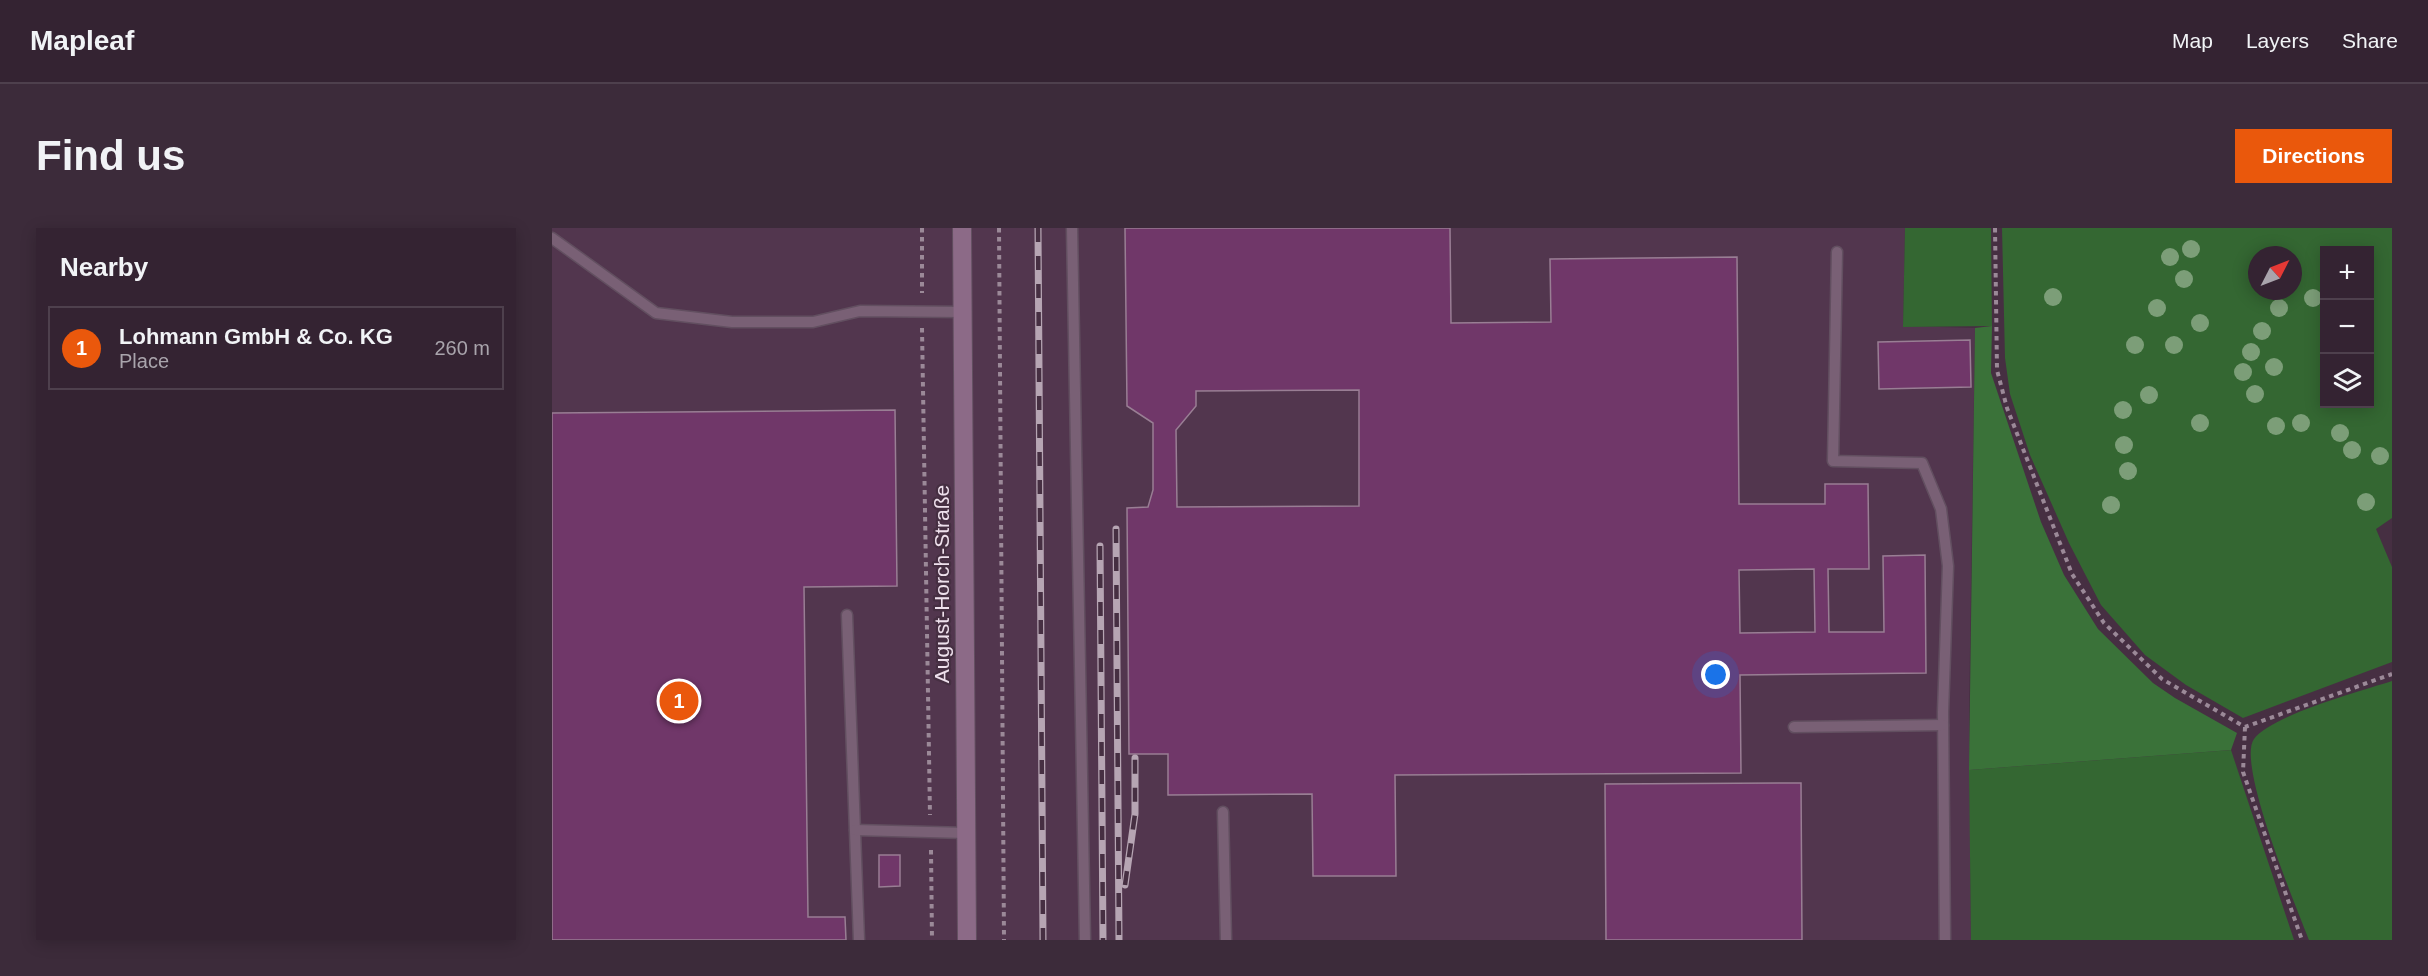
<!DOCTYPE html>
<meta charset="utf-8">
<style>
body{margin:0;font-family:Helvetica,sans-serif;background:#3c2b3a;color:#f1f3f6}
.controls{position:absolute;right:18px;top:18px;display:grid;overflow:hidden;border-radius:0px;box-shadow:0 3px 15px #0003}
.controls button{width:54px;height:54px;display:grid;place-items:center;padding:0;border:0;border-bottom:2px solid #4e404d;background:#342332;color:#f1f3f6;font:30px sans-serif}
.compass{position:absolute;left:1696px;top:18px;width:54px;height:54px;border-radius:50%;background:#342332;box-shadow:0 3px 15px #0003;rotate:48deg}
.you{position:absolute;left:1164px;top:447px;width:21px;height:21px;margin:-15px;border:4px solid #fff;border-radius:50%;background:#1a73e8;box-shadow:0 0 0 9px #1a73e833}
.badge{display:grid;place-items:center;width:39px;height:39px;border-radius:50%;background:#ea580c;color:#fff;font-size:20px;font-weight:700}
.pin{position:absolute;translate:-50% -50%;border:3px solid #fff;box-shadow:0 2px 6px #0006}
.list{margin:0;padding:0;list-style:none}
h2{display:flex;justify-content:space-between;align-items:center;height:78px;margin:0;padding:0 24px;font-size:26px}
h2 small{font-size:20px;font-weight:400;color:#a9a4ac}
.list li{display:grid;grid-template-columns:39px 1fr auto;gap:18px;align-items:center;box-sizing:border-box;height:84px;margin:0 12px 12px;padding:0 12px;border:2px solid #4e404d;border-radius:0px}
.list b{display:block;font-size:22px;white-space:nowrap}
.list p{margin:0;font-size:20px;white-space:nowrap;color:#a9a4ac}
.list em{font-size:20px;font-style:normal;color:#a9a4ac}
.icon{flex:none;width:33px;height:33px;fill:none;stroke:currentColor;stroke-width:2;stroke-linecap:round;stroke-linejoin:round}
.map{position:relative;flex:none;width:1840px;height:712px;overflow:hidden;border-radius:0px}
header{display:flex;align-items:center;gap:36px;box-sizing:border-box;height:84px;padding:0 30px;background:#342332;border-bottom:2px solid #4e404d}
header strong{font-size:28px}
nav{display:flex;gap:33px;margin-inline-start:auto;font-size:21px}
.intro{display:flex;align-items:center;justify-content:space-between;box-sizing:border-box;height:144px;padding:0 36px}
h1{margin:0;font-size:42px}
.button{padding:15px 27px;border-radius:0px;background:#ea580c;color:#fff;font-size:21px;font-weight:700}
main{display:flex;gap:36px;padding:0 36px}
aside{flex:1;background:#342332;border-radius:0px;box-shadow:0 3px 15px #0003}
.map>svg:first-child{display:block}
.built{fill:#52364e}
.green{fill:#346732;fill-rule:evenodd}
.forest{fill:#3a7239}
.building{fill:#703769;stroke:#997e94;stroke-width:1.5;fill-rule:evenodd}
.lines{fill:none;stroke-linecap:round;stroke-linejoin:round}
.lane-casing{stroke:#624f60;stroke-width:13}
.secondary-casing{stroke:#624f60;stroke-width:20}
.path{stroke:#9b8998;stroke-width:4;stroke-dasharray:4.5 4.5;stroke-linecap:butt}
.lane{stroke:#796075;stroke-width:10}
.secondary{stroke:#8c6a87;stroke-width:18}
.rail-casing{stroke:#b6a5b3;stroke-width:7}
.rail{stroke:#462f42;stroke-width:4.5;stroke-dasharray:14;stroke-linecap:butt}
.tree{fill:#7c9e78}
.labels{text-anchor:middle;stroke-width:4.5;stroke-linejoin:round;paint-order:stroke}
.street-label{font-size:21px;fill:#eee0ec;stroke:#462f42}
</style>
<header>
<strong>Mapleaf</strong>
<nav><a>Map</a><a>Layers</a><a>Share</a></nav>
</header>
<div class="intro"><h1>Find us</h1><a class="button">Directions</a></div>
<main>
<aside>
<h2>Nearby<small></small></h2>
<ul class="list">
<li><span class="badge">1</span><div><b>Lohmann GmbH &amp; Co. KG</b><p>Place</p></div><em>260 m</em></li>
</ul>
</aside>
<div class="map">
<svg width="1840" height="712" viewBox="0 0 1840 712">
<rect width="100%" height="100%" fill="#462f42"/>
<polygon class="built" points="0,0 1353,0 1351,98 1423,100 1417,484 1419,712 0,712"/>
<g class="green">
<polygon points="1353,0 1439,0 1440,98 1351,99"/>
<path d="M 1450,0 L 1840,0 L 1840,290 L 1824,301 L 1840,339 L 1840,434 L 1691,490 L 1634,457 L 1593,427 L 1549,377 L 1517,315 L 1478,227 L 1458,166 L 1453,130 ZM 1772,22 L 1818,22 L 1818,176 L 1772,176 ZM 1705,27 L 1741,27 L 1741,63 L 1705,63 Z"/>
<path d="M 1840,453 L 1840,712 L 1757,712 C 1745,681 1684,535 1702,511 C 1720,487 1809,463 1840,453 Z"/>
<polygon points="1679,522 1742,712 1419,712 1417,542"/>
</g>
<polygon class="forest" points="1440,98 1439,145 1489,294 1512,347 1546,401 1601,455 1623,470 1685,505 1679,522 1417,542 1423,100"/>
<g class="building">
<path d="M 573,0 L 898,0 L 899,95 L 999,94 L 998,31 L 1185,29 L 1187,276 L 1273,276 L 1273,256 L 1316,256 L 1317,341 L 1276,341 L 1277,404 L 1332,404 L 1331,328 L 1373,327 L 1374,445 L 1188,447 L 1189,545 L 843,547 L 844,648 L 761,648 L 760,566 L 616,567 L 616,526 L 577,526 L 575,280 L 596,279 L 601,262 L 601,195 L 575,178 ZM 807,162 L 807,278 L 625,279 L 624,202 L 644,178 L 644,163 ZM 1262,341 L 1263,404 L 1188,405 L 1187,342 Z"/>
<polygon points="1418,112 1419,159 1327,161 1326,114"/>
<polygon points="343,182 345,358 252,359 256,689 293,689 294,712 0,712 0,185"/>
<polygon points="1249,555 1250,712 1054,712 1053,556"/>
<polygon points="327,627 348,627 348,658 327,659"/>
</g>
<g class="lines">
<defs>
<g id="lane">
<polyline points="520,0 533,712"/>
<polyline points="0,10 104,85 180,94 261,94 308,83 411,84"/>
<polyline points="1285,24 1281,233 1370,235 1389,281 1396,338 1391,484 1393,712"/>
<polyline points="295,387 307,712"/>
<polyline points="1242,499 1391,497"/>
<polyline points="671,584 674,712"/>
<polyline points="303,602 414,605"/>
</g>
<polyline id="secondary" points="410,0 415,712"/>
</defs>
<use href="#lane" class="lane-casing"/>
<use href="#secondary" class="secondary-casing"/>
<g class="path">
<polyline points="370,0 370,65"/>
<polyline points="447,0 452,712"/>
<polyline points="1443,0 1445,142 1455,180 1520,346 1552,395 1610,451 1693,499 1840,446"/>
<polyline points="370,100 378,587"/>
<polyline points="1693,499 1691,544 1750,712"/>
<polyline points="379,622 380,712"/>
</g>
<use href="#lane" class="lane"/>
<use href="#secondary" class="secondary"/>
<defs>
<g id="rail">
<polyline points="486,0 491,712"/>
<polyline points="564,301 567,712"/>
<polyline points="548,318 551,712"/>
<polyline points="573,657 583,586 583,530"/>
</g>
</defs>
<use href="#rail" class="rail-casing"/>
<use href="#rail" class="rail"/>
</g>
<g class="tree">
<circle cx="1639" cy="21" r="9"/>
<circle cx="1618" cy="29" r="9"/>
<circle cx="1632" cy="51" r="9"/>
<circle cx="1501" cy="69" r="9"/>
<circle cx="1761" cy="70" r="9"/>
<circle cx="1605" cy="80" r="9"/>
<circle cx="1727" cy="80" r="9"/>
<circle cx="1648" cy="95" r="9"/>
<circle cx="1710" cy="103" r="9"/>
<circle cx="1583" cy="117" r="9"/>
<circle cx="1622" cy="117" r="9"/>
<circle cx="1699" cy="124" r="9"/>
<circle cx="1722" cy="139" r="9"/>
<circle cx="1691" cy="144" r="9"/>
<circle cx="1703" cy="166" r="9"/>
<circle cx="1597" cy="167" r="9"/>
<circle cx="1571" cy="182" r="9"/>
<circle cx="1648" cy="195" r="9"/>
<circle cx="1749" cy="195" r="9"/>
<circle cx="1724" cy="198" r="9"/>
<circle cx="1788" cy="205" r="9"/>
<circle cx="1572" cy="217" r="9"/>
<circle cx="1800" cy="222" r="9"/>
<circle cx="1828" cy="228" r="9"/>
<circle cx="1576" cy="243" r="9"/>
<circle cx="1814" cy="274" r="9"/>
<circle cx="1559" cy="277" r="9"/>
</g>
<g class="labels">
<g class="street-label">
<text transform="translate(390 356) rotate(-90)" y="7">August-Horch-Straße</text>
</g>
</g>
</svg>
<div class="controls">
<button>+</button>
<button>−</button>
<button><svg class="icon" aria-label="layers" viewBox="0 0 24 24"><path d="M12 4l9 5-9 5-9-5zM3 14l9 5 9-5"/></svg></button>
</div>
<svg class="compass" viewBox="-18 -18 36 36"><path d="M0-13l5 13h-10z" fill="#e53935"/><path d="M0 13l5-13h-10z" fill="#a9a4ac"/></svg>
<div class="you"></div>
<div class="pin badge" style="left:127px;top:473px">1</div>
</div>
</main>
